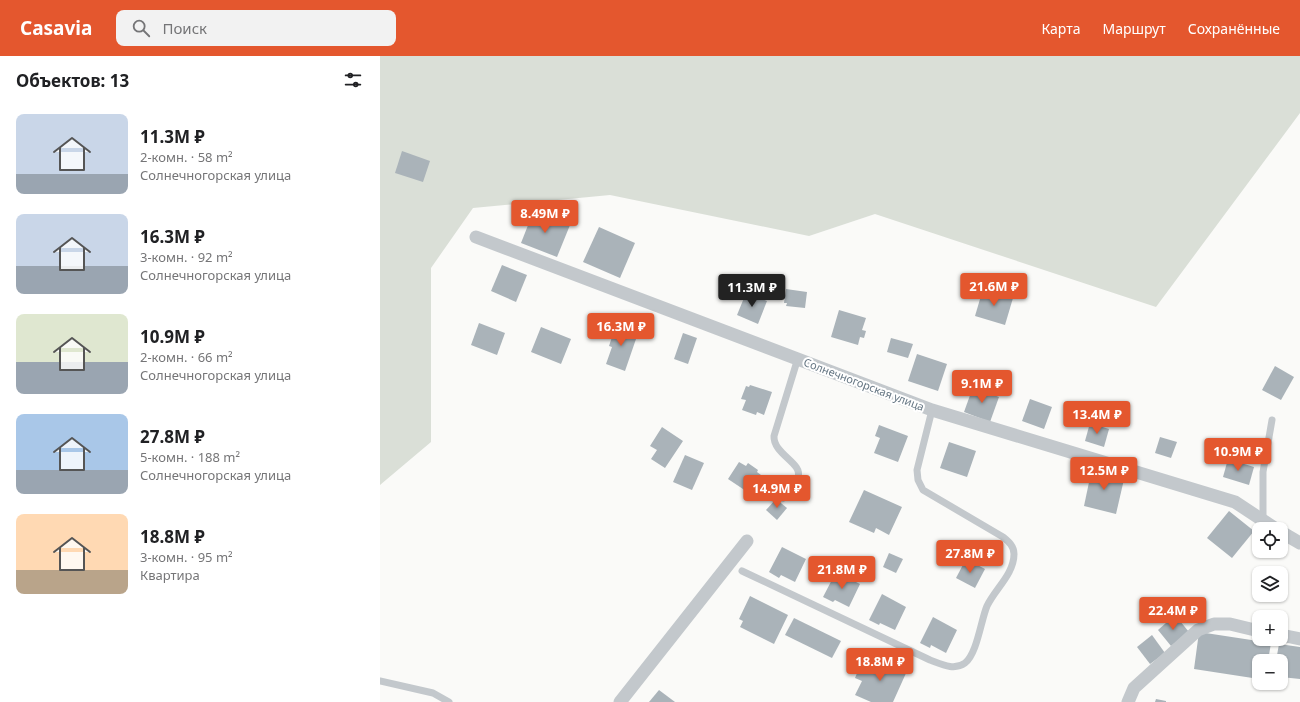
<!DOCTYPE html>
<html lang="ru">
<meta charset="utf-8">
<style>
body{margin:0;font-family:"Noto Sans",sans-serif;background:#f2f2f2;color:#202124;height:100vh;display:flex;flex-direction:column;font-size:15px;white-space:nowrap}
*{box-sizing:border-box;margin:0}
p{font-size:13px;color:#757577}
.icon{flex:none;width:22px;height:22px;fill:none;stroke:currentColor;stroke-width:2;stroke-linecap:round;stroke-linejoin:round}
.map{position:relative;flex:1;overflow:hidden}
.details{display:flex;flex-direction:column;background:#fff;width:380px}
.details>*{flex:none}
.controls{position:absolute;left:872px;top:466px;display:grid;gap:8px}
.controls a{display:grid;place-items:center;width:36px;height:36px;border-radius:8px;background:#fff;box-shadow:0 1px 3px #0004;font-size:20px}
.price{position:absolute;translate:-50% -34px;padding:0 9px;border-radius:4px;background:#e4572e;color:#fff;font-size:13px;line-height:26px;filter:drop-shadow(0 1px 2px #0008)}
.price::after{content:'';position:absolute;left:50%;top:24px;width:12px;height:9px;margin-left:-6px;background:inherit;clip-path:polygon(0 0,100% 0,50% 100%)}
.price.current{background:#222;color:#fff}
ul{padding:0;list-style:none}
li{display:flex;align-items:center;gap:12px;height:100px;padding:0 16px}
li span{display:grid;place-items:center;flex:none;width:112px;height:80px;border-radius:8px;color:#555}
li>.icon{margin-inline-start:auto}
span .icon{width:48px;height:48px;fill:#fffc;stroke-width:1}
li b{font-size:17px}
h2{display:flex;justify-content:space-between;align-items:center;height:48px;padding:0 16px;font-size:17px}
header{display:flex;align-items:center;gap:24px;box-sizing:border-box;height:56px;padding:0 20px;background:#e4572e;color:#fff}
header strong{font-size:19px}
nav{display:flex;gap:22px;margin-inline-start:auto;font-size:14px}
.search{width:280px;height:36px;background:#f2f2f2;display:flex;align-items:center;gap:10px;box-sizing:border-box;padding:0 14px;border-radius:8px;color:#757577;font-size:15px}
main{display:flex;flex:1;min-height:0}
.map>svg:first-child{display:block}
.green{fill:#dadfd7}
.building{fill:#aab3b9}
.lines{fill:none;stroke-linecap:round;stroke-linejoin:round}
.service{stroke:#c3c8cc;stroke-width:7}
.minor{stroke:#c3c8cc;stroke-width:13}
.labels{text-anchor:middle;dominant-baseline:central;stroke-width:4;stroke-linejoin:round;paint-order:stroke}
.street-label{font-size:11px;fill:#657683;stroke:#fff}
</style>
<header>
<strong>Casavia</strong>
<div class="search"><svg class="icon" aria-label="search" viewBox="0 0 24 24"><circle cx="10" cy="10" r="6"/><path d="M15 15l6 6"/></svg>Поиск</div>
<nav><a>Карта</a><a>Маршрут</a><a>Сохранённые</a></nav>
</header>
<main>
<section class="details">
<h2>Объектов: 13<svg class="icon" aria-label="filters" viewBox="0 0 24 24"><path d="M4 7h16M4 17h16"/><circle cx="9" cy="7" r="2"/><circle cx="15" cy="17" r="2"/></svg></h2>
<ul>
<li><span style="background:linear-gradient(#c9d6e8 75%,#9aa5b1 0)"><svg class="icon" aria-label="home" viewBox="0 0 24 24"><path d="M3 11l9-7 9 7M6 9v11h12V9"/></svg></span><div><b>11.3M ₽</b><p>2-комн. · 58 m²</p><p>Солнечногорская улица</p></div></li>
<li><span style="background:linear-gradient(#c9d6e8 65%,#9aa5b1 0)"><svg class="icon" aria-label="home" viewBox="0 0 24 24"><path d="M3 11l9-7 9 7M6 9v11h12V9"/></svg></span><div><b>16.3M ₽</b><p>3-комн. · 92 m²</p><p>Солнечногорская улица</p></div></li>
<li><span style="background:linear-gradient(#dfe7d0 60%,#9aa5b1 0)"><svg class="icon" aria-label="home" viewBox="0 0 24 24"><path d="M3 11l9-7 9 7M6 9v11h12V9"/></svg></span><div><b>10.9M ₽</b><p>2-комн. · 66 m²</p><p>Солнечногорская улица</p></div></li>
<li><span style="background:linear-gradient(#a9c7e8 70%,#9aa5b1 0)"><svg class="icon" aria-label="home" viewBox="0 0 24 24"><path d="M3 11l9-7 9 7M6 9v11h12V9"/></svg></span><div><b>27.8M ₽</b><p>5-комн. · 188 m²</p><p>Солнечногорская улица</p></div></li>
<li><span style="background:linear-gradient(#ffd9b3 70%,#b9a48a 0)"><svg class="icon" aria-label="home" viewBox="0 0 24 24"><path d="M3 11l9-7 9 7M6 9v11h12V9"/></svg></span><div><b>18.8M ₽</b><p>3-комн. · 95 m²</p><p>Квартира</p></div></li>
</ul>
</section>
<div class="map">
<svg width="920" height="646" viewBox="0 0 920 646">
<rect width="100%" height="100%" fill="#fafaf8"/>
<!-- green -->
<polygon class="green" points="0,0 920,0 920,57 776,251 495,158 429,180 230,139 93,152 51,212 51,386 0,429"/>
<!-- building -->
<g class="building">
<polygon points="22,95 50,105 43,126 15,117"/>
<polygon points="154,154 190,169 177,201 141,187"/>
<polygon points="219,171 255,187 240,222 203,206"/>
<polygon points="122,209 147,219 136,246 111,235"/>
<polygon points="406,233 427,236 425,252 406,250 407,247 404,247"/>
<polygon points="603,233 633,242 625,269 595,260"/>
<polygon points="366,237 387,245 378,268 357,259"/>
<polygon points="459,254 486,262 482,274 486,275 484,282 480,281 478,289 451,281"/>
<polygon points="237,266 252,272 249,280 256,283 245,315 226,308 232,291 229,290"/>
<polygon points="99,267 125,277 117,299 91,289"/>
<polygon points="161,271 191,283 181,308 151,296"/>
<polygon points="303,277 317,282 308,308 294,303"/>
<polygon points="511,282 533,288 528,302 507,296"/>
<polygon points="537,298 567,308 558,335 528,325"/>
<polygon points="895,310 914,321 901,344 882,334"/>
<polygon points="370,329 392,336 384,359 377,356 376,359 362,354 366,344 361,343 366,330 369,331"/>
<polygon points="593,331 619,341 610,366 584,356"/>
<polygon points="650,343 672,351 664,373 642,365"/>
<polygon points="710,367 729,373 724,391 705,385"/>
<polygon points="499,369 528,380 518,406 494,397 500,382 495,380"/>
<polygon points="282,371 303,385 285,412 271,403 277,394 270,390"/>
<polygon points="780,381 797,386 791,402 775,397"/>
<polygon points="569,386 596,395 587,421 560,412"/>
<polygon points="305,399 324,407 312,434 293,426"/>
<polygon points="848,403 874,411 869,429 843,421"/>
<polygon points="359,406 366,410 368,407 378,414 377,416 381,419 369,437 348,423"/>
<polygon points="712,412 745,419 736,458 704,450"/>
<polygon points="484,434 522,451 509,479 496,472 494,477 469,466"/>
<polygon points="396,443 407,452 397,464 386,454"/>
<polygon points="849,455 874,475 852,502 827,482"/>
<polygon points="402,491 426,503 415,526 401,519 399,522 389,516"/>
<polygon points="509,497 523,503 516,517 503,511"/>
<polygon points="586,503 605,513 595,532 576,522"/>
<polygon points="456,516 480,528 469,551 455,544 453,546 443,541"/>
<polygon points="502,538 526,551 515,574 500,567 499,569 489,564"/>
<polygon points="370,540 408,559 394,588 360,571 363,565 359,563"/>
<polygon points="795,559 809,576 791,590 778,574"/>
<polygon points="553,561 577,574 566,597 551,589 550,592 540,587"/>
<polygon points="414,562 461,585 452,602 405,579"/>
<polygon points="819,576 891,587 888,605 879,605 879,623 814,613"/>
<polygon points="772,579 785,597 770,608 757,591"/>
<polygon points="899,588 920,591 920,623 901,621 901,605 896,605"/>
<polygon points="494,605 502,609 504,605 527,615 513,646 491,646 475,639 482,625 475,622 480,610 490,614"/>
<polygon points="279,634 295,646 269,646"/>
<polygon points="776,643 786,645 786,646 775,646"/>
</g>
<g class="lines">
<!-- service -->
<g class="service">
<path d="M403,442C407,435 415,428 418,421C423,407 393,398 394,380L418,302"/>
<polyline points="883,465 883,416 892,364"/>
<path d="M362,515L550,604C561,608 574,615 585,607C597,598 601,564 607,550C615,533 634,518 634,498C634,490 629,486 623,481L543,434L538,424L537,414L552,354"/>
<polyline points="0,625 53,637 69,646"/>
</g>
<!-- minor -->
<g class="minor">
<polyline points="96,181 552,354 855,446 896,473"/>
<polyline points="901,476 920,487"/>
<polyline points="901,579 920,583"/>
<polyline points="240,646 367,485"/>
<polyline points="748,646 754,632 818,574 834,568 850,568 879,575"/>
</g>
</g>
<g class="labels">
<!-- street labels -->
<g class="street-label">
<text transform="translate(484 328) rotate(21)">Солнечногорская улица</text>
</g>
</g>
</svg>
<div class="controls">
<a><svg class="icon" aria-label="locate" viewBox="0 0 24 24"><circle cx="12" cy="12" r="6"/><path d="M12 2v4M12 18v4M2 12h4M18 12h4"/></svg></a>
<a><svg class="icon" aria-label="layers" viewBox="0 0 24 24"><path d="M12 4l9 5-9 5-9-5zM3 14l9 5 9-5"/></svg></a>
<a>+</a>
<a>−</a>
</div>
<b class="price" style="left:165px;top:178px">8.49M ₽</b>
<b class="price" style="left:614px;top:251px">21.6M ₽</b>
<b class="price current" style="left:372px;top:252px">11.3M ₽</b>
<b class="price" style="left:241px;top:291px">16.3M ₽</b>
<b class="price" style="left:602px;top:348px">9.1M ₽</b>
<b class="price" style="left:717px;top:379px">13.4M ₽</b>
<b class="price" style="left:858px;top:416px">10.9M ₽</b>
<b class="price" style="left:724px;top:435px">12.5M ₽</b>
<b class="price" style="left:397px;top:453px">14.9M ₽</b>
<b class="price" style="left:590px;top:518px">27.8M ₽</b>
<b class="price" style="left:462px;top:534px">21.8M ₽</b>
<b class="price" style="left:793px;top:575px">22.4M ₽</b>
<b class="price" style="left:500px;top:626px">18.8M ₽</b>
</div>
</main>
